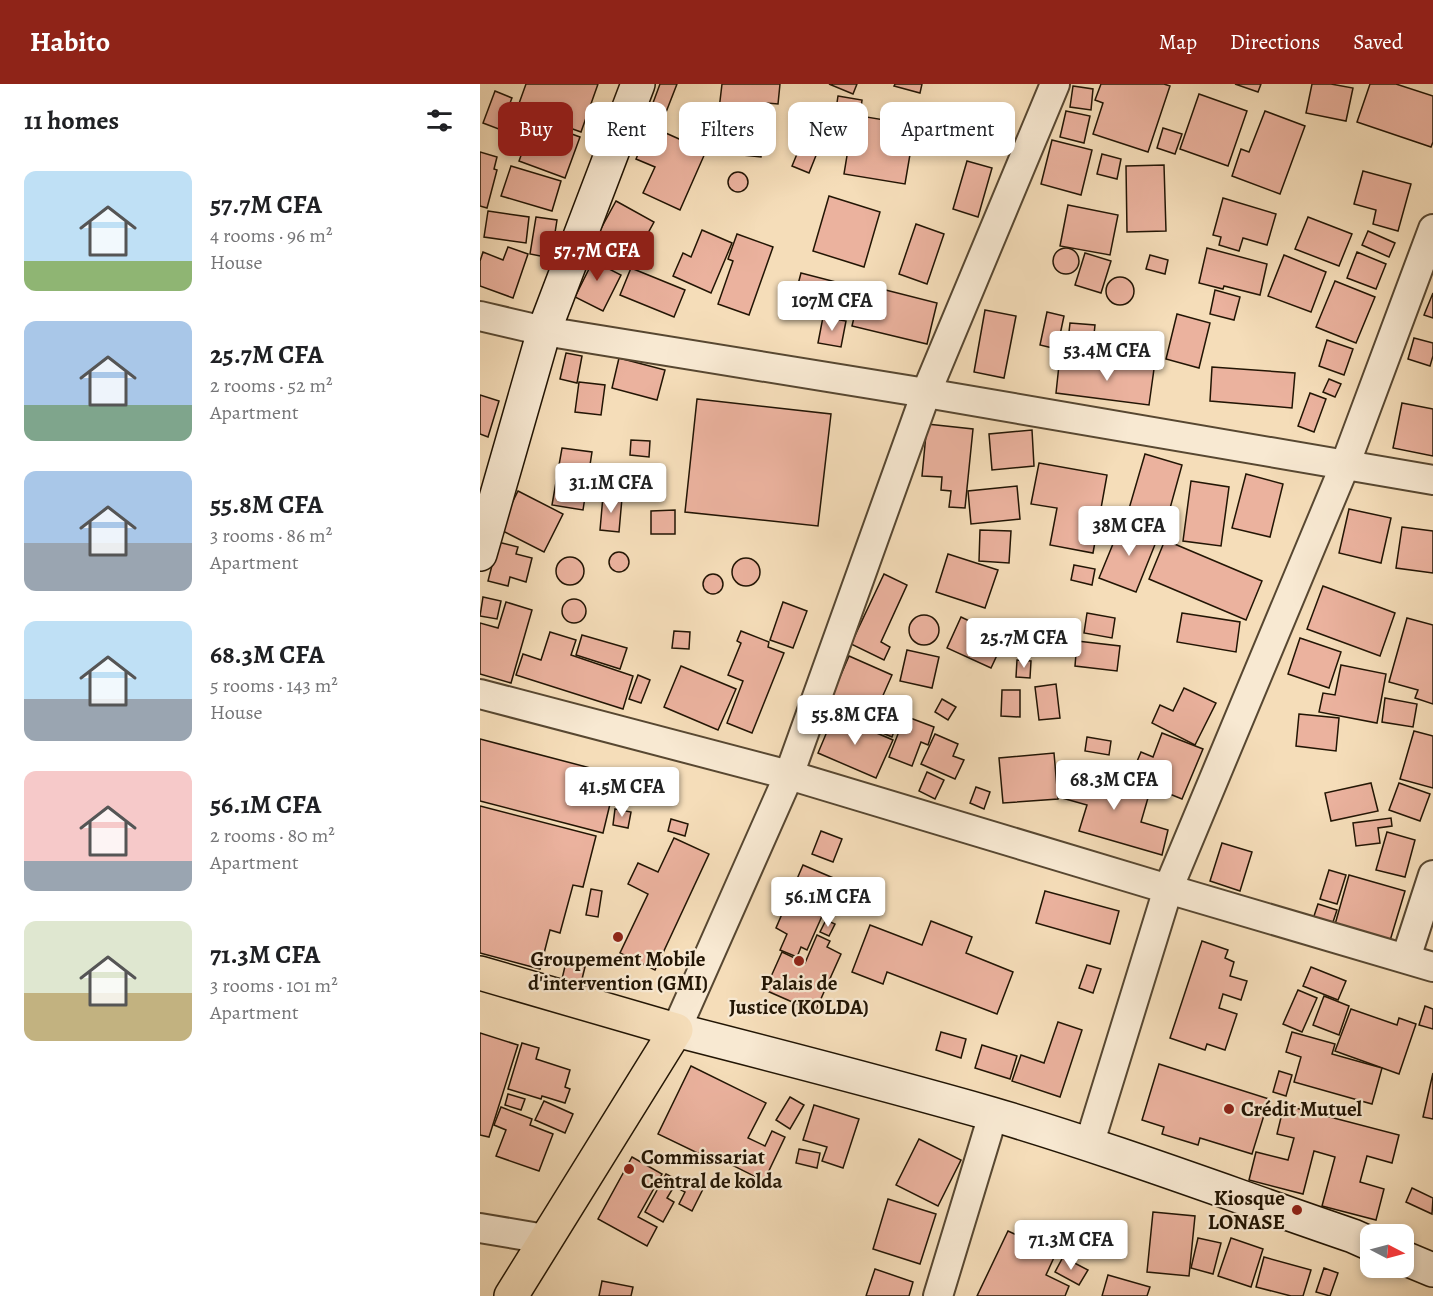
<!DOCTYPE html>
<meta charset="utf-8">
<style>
body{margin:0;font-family:Alegreya,serif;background:#f6f6f6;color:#202124;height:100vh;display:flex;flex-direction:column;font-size:22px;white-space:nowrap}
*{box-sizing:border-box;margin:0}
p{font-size:20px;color:#757577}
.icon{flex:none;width:33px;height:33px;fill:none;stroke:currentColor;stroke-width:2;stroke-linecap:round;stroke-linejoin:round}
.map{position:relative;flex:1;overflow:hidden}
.details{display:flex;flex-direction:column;background:#fff;width:480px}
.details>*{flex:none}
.banner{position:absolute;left:18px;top:18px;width:570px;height:54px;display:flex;gap:12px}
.needle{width:39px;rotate:96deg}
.fabs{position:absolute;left:880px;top:1140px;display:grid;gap:12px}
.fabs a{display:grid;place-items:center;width:54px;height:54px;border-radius:12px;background:#fff;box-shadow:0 3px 9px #0003;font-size:30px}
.price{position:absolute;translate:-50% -51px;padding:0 14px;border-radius:6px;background:#fff;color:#222;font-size:20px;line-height:39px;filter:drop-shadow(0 2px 3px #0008)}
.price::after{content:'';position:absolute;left:50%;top:36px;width:18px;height:14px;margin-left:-9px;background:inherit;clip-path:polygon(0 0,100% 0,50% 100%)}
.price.current{background:#8f2418;color:#fff}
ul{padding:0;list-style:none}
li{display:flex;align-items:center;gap:18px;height:150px;padding:0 24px}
li span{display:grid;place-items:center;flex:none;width:168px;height:120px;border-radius:12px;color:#555}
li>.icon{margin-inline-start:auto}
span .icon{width:72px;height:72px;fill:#fffc;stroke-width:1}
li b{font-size:26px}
h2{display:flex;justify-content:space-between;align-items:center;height:72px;padding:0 24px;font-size:26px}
.chip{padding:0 21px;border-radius:12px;background:#fff;box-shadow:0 3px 9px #0003;font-size:21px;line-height:54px}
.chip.current{background:#8f2418;color:#fff}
header{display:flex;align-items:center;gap:36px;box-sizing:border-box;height:84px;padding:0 30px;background:#8f2418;color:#fff}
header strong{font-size:28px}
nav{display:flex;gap:33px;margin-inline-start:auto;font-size:21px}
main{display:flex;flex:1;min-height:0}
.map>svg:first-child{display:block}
.building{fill:#ebb29e;stroke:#221504;stroke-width:1.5}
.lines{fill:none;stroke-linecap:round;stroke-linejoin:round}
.minor-casing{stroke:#574731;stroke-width:32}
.secondary-casing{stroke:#221504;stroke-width:36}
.primary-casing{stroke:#221504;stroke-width:36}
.minor{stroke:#f8e9d2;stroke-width:28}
.secondary{stroke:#f8e9d2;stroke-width:33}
.primary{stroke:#f5ddb9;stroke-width:33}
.poi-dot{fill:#8f2418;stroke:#f8e9d2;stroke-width:2}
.labels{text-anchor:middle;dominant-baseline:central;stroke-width:4.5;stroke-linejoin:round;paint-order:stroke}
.poi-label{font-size:21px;font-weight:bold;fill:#221504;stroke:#f8e9d2}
</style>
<header>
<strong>Habito</strong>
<nav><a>Map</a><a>Directions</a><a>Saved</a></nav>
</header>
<main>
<section class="details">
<h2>11 homes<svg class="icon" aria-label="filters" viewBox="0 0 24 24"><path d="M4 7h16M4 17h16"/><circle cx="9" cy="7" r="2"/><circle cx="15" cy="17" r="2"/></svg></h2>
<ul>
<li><span style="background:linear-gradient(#bfe0f5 75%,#8fb573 0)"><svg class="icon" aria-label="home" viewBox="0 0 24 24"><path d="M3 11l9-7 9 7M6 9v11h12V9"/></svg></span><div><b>57.7M CFA</b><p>4 rooms · 96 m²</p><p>House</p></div></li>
<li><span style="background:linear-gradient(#a9c7e8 70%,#7fa58c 0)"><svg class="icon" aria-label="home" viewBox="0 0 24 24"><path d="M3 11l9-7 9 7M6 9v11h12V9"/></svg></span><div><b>25.7M CFA</b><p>2 rooms · 52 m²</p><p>Apartment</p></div></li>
<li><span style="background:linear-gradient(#a9c7e8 60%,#9aa5b1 0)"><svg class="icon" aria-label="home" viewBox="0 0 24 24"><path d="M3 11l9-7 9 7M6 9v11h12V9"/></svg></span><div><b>55.8M CFA</b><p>3 rooms · 86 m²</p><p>Apartment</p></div></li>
<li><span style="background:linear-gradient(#bfe0f5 65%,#9aa5b1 0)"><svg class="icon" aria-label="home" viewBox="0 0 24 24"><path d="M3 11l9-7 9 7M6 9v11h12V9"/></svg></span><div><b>68.3M CFA</b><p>5 rooms · 143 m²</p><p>House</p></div></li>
<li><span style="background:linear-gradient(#f6c9c9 75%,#9aa5b1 0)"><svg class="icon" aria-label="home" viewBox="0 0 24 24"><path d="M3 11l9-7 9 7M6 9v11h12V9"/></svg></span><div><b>56.1M CFA</b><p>2 rooms · 80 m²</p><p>Apartment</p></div></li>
<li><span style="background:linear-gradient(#dfe7d0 60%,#c2b280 0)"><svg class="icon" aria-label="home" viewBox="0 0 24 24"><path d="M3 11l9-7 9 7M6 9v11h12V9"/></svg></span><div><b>71.3M CFA</b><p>3 rooms · 101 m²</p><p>Apartment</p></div></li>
</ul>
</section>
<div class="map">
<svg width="953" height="1212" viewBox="0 0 953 1212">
<rect width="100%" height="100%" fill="#f5ddb9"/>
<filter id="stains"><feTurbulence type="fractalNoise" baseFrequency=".00333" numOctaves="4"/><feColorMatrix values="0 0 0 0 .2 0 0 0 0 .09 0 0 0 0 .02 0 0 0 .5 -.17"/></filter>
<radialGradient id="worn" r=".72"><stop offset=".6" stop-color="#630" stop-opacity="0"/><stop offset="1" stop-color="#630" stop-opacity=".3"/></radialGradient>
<!-- building -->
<g class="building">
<polygon points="46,0 118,0 101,48 37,25"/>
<polygon points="180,0 197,0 181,41 167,35"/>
<polygon points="242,0 300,0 298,20 287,19 281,73 234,68"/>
<polygon points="349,0 377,0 373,10"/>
<polygon points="415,0 442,0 440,9 414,2"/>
<polygon points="621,0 684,0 690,2 668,68 613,50 623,19 615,16"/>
<polygon points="755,0 781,0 778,8"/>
<polygon points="832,0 851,0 873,4 866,37 826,29"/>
<polygon points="890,0 916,0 953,12 953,58 951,63 877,38"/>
<polygon points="593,2 613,5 611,26 590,23"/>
<polygon points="15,7 32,14 26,29 38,33 32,50 3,39"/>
<polygon points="719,10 767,27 748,82 700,65"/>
<polygon points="358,12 382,16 380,32 435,41 425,100 364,90 373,35 355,32"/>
<polygon points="337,19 354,26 347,43 329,35"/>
<polygon points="586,27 610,32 604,59 580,53"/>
<polygon points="785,27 825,42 800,110 752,92 761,65 769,68"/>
<polygon points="504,31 530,38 521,70 495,62"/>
<polygon points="67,41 100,53 85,94 39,77 46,58 59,63"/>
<polygon points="170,42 226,67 200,126 163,109 175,83 156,75"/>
<polygon points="683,44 702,50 695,70 677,64"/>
<polygon points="572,56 612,66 601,111 561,100"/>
<polygon points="322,58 339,64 329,89 312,82"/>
<polygon points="0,68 17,73 14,85 17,86 7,124 0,122"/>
<polygon points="622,70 641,75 637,95 617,90"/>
<polygon points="487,77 512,84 498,133 473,125"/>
<polygon points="684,81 686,147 647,148 646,82"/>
<polygon points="31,82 81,97 72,127 21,112"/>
<polygon points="883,87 931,100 918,147 893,140 896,126 874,120"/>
<circle cx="258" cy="98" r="10"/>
<polygon points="349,112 400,128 384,183 333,167"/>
<polygon points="743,114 796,130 787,161 763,154 759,167 739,161 741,153 733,151"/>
<polygon points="136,117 174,138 150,182 112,161"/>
<polygon points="588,121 638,131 630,171 580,162"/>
<polygon points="8,127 49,133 46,159 4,153"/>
<polygon points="56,133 77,136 71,174 50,170"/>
<polygon points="828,133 872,150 859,182 815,165"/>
<polygon points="436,140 464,150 447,200 419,190"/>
<polygon points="222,146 252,159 231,209 193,192 203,169 211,173"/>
<polygon points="888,147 915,159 909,173 882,161"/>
<polygon points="257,150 293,163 269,231 238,220 253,177 248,175"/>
<polygon points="28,163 48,170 33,214 0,202 0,177 3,168 23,176"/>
<circle cx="586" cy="177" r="13"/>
<polygon points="727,164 787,180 780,211 744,202 743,205 719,199"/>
<polygon points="109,167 128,177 125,183 141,191 123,227 95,213 109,185 102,182"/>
<polygon points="877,168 906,180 896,205 867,194"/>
<polygon points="605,169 631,177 621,209 595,201"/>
<polygon points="670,171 688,176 685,190 666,185"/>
<polygon points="804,171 846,188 831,228 788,212"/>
<polygon points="151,184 205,206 194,233 140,211"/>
<polygon points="321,189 356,198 351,217 316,208"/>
<circle cx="640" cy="207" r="14"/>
<polygon points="855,197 895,213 876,259 836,243"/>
<polygon points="382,200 457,219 447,260 372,242"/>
<polygon points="735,206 760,213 754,236 730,230"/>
<polygon points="953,209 953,234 944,231"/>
<polygon points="505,226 536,232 524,294 494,288"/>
<polygon points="567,228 584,232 577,265 560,261"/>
<polygon points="697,230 730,239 719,284 686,275"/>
<polygon points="343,233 366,237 361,263 338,259"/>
<polygon points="590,239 615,241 613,260 588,257"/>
<polygon points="934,254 953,259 953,272 950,282 928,275"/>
<polygon points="847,256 873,265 864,291 839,282"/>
<polygon points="86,269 102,272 97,299 80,295"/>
<polygon points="139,274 185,286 177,316 132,304"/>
<polygon points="609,277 674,285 669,321 576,309 579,281 608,284"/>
<polygon points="732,283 815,289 812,324 730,317"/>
<polygon points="849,295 861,300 855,313 843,308"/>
<polygon points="99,298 125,301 121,331 95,328"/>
<polygon points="830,309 846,315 834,348 818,342"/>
<polygon points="0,311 19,317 8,353 0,350"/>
<polygon points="217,315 351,330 338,442 205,428"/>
<polygon points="922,319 953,325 953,372 913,364"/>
<polygon points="447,340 493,345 485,424 469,423 471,407 461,406 462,393 442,392"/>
<polygon points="552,346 554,382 512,386 509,350"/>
<polygon points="151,356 170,357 169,373 150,371"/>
<polygon points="82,364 112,368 103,426 72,421"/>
<polygon points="665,370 702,381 684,446 646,435"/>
<polygon points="559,379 627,391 613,469 570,461 577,424 551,420"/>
<polygon points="766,390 803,400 790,453 752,444"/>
<polygon points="711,397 749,403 741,462 703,457"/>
<polygon points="537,402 540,435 491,440 488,407"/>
<polygon points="38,407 83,430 64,468 19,445"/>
<polygon points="123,412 142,414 139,448 120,446"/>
<polygon points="869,425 911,434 901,479 859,469"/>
<polygon points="195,426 195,450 171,450 171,427"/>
<polygon points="642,438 678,453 656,508 619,494"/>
<polygon points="922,443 953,447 953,489 916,484"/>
<polygon points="500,446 531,447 529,479 499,477"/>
<polygon points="685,456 782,497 766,536 669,495"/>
<polygon points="18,458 38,463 36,470 52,474 46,498 30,493 28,502 8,497"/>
<circle cx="139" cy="478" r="10"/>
<polygon points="468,470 518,486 505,524 456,508"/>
<circle cx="90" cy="487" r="14"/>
<circle cx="266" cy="488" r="14"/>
<polygon points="594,481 615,485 612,501 591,496"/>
<circle cx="233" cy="500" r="10"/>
<polygon points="404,490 427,501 401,558 410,563 404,576 371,560"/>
<polygon points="843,502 915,529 900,572 827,545"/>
<polygon points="3,513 21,517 17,535 0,532"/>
<circle cx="94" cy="527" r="12"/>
<polygon points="26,518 52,526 31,599 0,590 0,539 18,544"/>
<polygon points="303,518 327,527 313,564 290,556"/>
<polygon points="607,529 635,534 632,554 604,549"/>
<polygon points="702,529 760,538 756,568 697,558"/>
<circle cx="444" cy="546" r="15"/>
<polygon points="481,533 525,554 511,584 467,564"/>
<polygon points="927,534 953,541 953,620 935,614 938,606 909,598"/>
<polygon points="194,547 210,548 209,565 192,564"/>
<polygon points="261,547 289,558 288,563 304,569 272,649 247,639 263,597 248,591 261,559 257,557"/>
<polygon points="70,548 96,556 91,571 153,592 143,625 36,591 43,570 61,576"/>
<polygon points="102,551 147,564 140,585 96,571"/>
<polygon points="820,554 861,568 849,604 808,590"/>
<polygon points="597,557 640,562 637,587 595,582"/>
<polygon points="427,566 459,573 452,604 420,597"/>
<polygon points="369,572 412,591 390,641 347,623"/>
<polygon points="537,576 551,577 550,594 536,593"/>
<polygon points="861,581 906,590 897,639 839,628 843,609 855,611"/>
<polygon points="201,582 256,605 238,646 184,623"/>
<polygon points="158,591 170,596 161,619 149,615"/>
<polygon points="576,600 580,634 559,636 555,603"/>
<polygon points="704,604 736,619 715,661 672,639 680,621 693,627"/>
<polygon points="522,606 540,606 540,633 521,632"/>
<polygon points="905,614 937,620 933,643 902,638"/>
<polygon points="462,615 476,623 468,636 455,628"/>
<polygon points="401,628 418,636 412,653 393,645"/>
<polygon points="819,630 859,634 856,667 816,662"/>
<polygon points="354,631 413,656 396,694 338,669"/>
<polygon points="425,632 454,643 448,661 441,658 432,682 409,673"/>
<polygon points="934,647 953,652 953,704 920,695"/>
<polygon points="682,649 723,665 702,715 650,694 661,668 673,673"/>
<polygon points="455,650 478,660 473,672 484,676 475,695 441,680"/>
<polygon points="607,653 631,657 629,671 605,667"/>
<polygon points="0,655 137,691 123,749 0,717"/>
<polygon points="574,669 578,715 523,719 519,674"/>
<polygon points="591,684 670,707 661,738 688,746 682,771 599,747 607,721 582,714"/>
<polygon points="447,688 464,696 455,715 439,707"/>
<polygon points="891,699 898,727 851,737 845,709"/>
<polygon points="919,699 950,710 940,737 909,726"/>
<polygon points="496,703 510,708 504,725 490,719"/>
<polygon points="0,722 116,752 103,803 93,801 80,849 70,846 60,885 0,869"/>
<polygon points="135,725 151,728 148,744 133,741"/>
<polygon points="911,734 912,742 898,744 900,759 876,762 873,739"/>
<polygon points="191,735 208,740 205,752 188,747"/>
<polygon points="341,747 362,755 353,778 332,770"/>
<polygon points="907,748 935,756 925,793 896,786"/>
<polygon points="194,754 229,770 175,886 140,869 168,810 148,800 158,779 178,788"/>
<polygon points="742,759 772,768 760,807 730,797"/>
<polygon points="323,781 358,796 327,866 321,863 317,873 300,866 307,850 296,844"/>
<polygon points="849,786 866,791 857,820 840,815"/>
<polygon points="869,791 925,807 909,860 854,844"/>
<polygon points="111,805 122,807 118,833 106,831"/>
<polygon points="565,807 639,827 630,860 556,839"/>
<polygon points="838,820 857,826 851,844 832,838"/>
<polygon points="346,836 355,840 349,852 340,848"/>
<polygon points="451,837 492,853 486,869 533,888 517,930 407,888 403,900 372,888 390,841 442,861"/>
<polygon points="337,851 350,857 347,863 361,870 335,928 285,906 302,868 325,879"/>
<polygon points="722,857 748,866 745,874 754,878 750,892 767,897 761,916 743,910 739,924 757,930 745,966 727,960 725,966 690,954"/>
<polygon points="86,878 105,883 101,899 82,895"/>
<polygon points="607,881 621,885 613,909 599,904"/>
<polygon points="831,883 866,897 858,916 823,902"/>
<polygon points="818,906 837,914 822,948 803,940"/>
<polygon points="844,912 869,922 859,951 833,941"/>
<polygon points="945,922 953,925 953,945 939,941"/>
<polygon points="871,925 917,941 919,934 936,940 919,990 855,967"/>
<polygon points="578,938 602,946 580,1013 532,997 541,971 564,979"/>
<polygon points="461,948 486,955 481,974 456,966"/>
<polygon points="812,948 855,960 852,970 902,984 892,1020 814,998 821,973 806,968"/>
<polygon points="0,949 38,961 9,1053 0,1051"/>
<polygon points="42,959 59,964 56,975 90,986 85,1003 90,1005 85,1019 62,1012 61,1015 28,1005"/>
<polygon points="502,961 537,972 530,995 495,984"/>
<polygon points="679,980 789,1015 772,1070 720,1054 718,1061 682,1050 684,1043 662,1036"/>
<polygon points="211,982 286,1019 268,1054 285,1062 292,1047 305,1053 284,1097 232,1071 230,1075 178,1050"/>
<polygon points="799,987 812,991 806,1012 793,1008"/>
<polygon points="953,989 953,1035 943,1033"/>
<polygon points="28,1010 45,1015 41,1026 25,1021"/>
<polygon points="310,1013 324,1021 310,1045 296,1036"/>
<polygon points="64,1017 93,1030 85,1049 55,1036"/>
<polygon points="334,1021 379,1035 363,1084 342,1077 347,1063 323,1056"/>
<polygon points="804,1021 919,1051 912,1079 887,1072 880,1098 904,1105 896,1136 842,1122 855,1073 834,1067 823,1110 769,1096 776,1068 808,1076 814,1054 797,1050"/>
<polygon points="21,1023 52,1035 50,1041 73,1050 59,1087 16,1072 26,1046 14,1041"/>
<polygon points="439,1055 481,1076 458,1122 416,1101"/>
<polygon points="319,1065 340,1069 337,1084 316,1079"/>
<polygon points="152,1073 182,1090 158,1133 177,1143 167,1162 118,1135"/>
<polygon points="186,1090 198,1096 187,1114 194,1118 183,1138 165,1128"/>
<polygon points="205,1093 224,1103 212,1127 199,1120 205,1108 199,1105"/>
<polygon points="932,1104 953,1114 952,1130 926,1118"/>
<polygon points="408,1115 456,1130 440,1180 393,1165"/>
<polygon points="673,1128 715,1132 709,1192 667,1188"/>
<polygon points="528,1147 576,1169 566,1191 589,1202 585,1212 497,1212"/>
<polygon points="718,1154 741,1159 733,1190 711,1184"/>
<polygon points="751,1154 783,1165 771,1203 738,1192"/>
<polygon points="583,1173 608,1186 599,1201 575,1188"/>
<polygon points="784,1173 831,1186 823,1212 811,1212 776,1203"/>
<polygon points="844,1184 858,1189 850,1212 836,1208"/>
<polygon points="395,1185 433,1198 429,1212 386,1212"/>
<polygon points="628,1191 670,1203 667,1212 622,1212"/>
<polygon points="122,1197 153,1203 151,1212 119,1212"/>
</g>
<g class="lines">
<defs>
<g id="minor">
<polyline points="0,232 64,247 446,309 953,396"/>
<polyline points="0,610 309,691 688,805 953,883"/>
<polyline points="926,874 953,791"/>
<polyline points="196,946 309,691 446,309 575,0"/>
<polyline points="609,1061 688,805 865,381 953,145"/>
<polyline points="0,1144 65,1155"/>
<polyline points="458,1212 513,1031"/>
</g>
<g id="secondary">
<polyline points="0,470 64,247 158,0"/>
<path d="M196,946C302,973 407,1000 512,1030C634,1066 753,1111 873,1152L891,1160"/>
<polyline points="924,1174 953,1186"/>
</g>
<polyline id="primary" points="0,889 196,946 31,1212"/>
</defs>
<!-- minor casing -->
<use href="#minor" class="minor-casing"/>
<!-- secondary casing -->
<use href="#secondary" class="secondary-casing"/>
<!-- primary casing -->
<use href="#primary" class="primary-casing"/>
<!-- minor -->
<use href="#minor" class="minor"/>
<!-- secondary -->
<use href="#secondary" class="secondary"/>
<!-- primary -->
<use href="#primary" class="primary"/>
</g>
<!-- markers -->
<g class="poi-dot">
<circle cx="138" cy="853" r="6"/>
<circle cx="319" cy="877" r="6"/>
<circle cx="749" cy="1025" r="6"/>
<circle cx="149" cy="1085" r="6"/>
<circle cx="817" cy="1126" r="6"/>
</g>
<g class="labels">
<!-- poi labels -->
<g class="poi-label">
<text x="138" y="875">Groupement Mobile<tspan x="138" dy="24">d'intervention (GMI)</tspan></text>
<text x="319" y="899">Palais de<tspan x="319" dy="24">Justice (KOLDA)</tspan></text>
<text x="761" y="1025" text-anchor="start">Crédit Mutuel</text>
<text x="161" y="1073" text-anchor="start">Commissariat<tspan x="161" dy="24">Central de kolda</tspan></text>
<text x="805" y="1114" text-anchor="end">Kiosque<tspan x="805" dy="24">LONASE</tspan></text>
</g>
</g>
<rect width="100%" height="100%" filter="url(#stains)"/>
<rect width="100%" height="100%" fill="url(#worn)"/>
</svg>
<div class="fabs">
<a><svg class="needle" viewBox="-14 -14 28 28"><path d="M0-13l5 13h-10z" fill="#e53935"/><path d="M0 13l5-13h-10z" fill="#757577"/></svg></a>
</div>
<b class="price current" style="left:117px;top:198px">57.7M CFA</b>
<b class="price" style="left:352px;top:248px">107M CFA</b>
<b class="price" style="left:627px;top:298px">53.4M CFA</b>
<b class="price" style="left:131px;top:430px">31.1M CFA</b>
<b class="price" style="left:649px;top:473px">38M CFA</b>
<b class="price" style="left:544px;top:585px">25.7M CFA</b>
<b class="price" style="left:375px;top:662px">55.8M CFA</b>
<b class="price" style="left:634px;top:727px">68.3M CFA</b>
<b class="price" style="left:142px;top:734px">41.5M CFA</b>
<b class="price" style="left:348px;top:844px">56.1M CFA</b>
<b class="price" style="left:591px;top:1187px">71.3M CFA</b>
<div class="banner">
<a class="chip current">Buy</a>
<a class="chip">Rent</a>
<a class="chip">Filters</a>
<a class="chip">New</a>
<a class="chip">Apartment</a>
</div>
</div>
</main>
